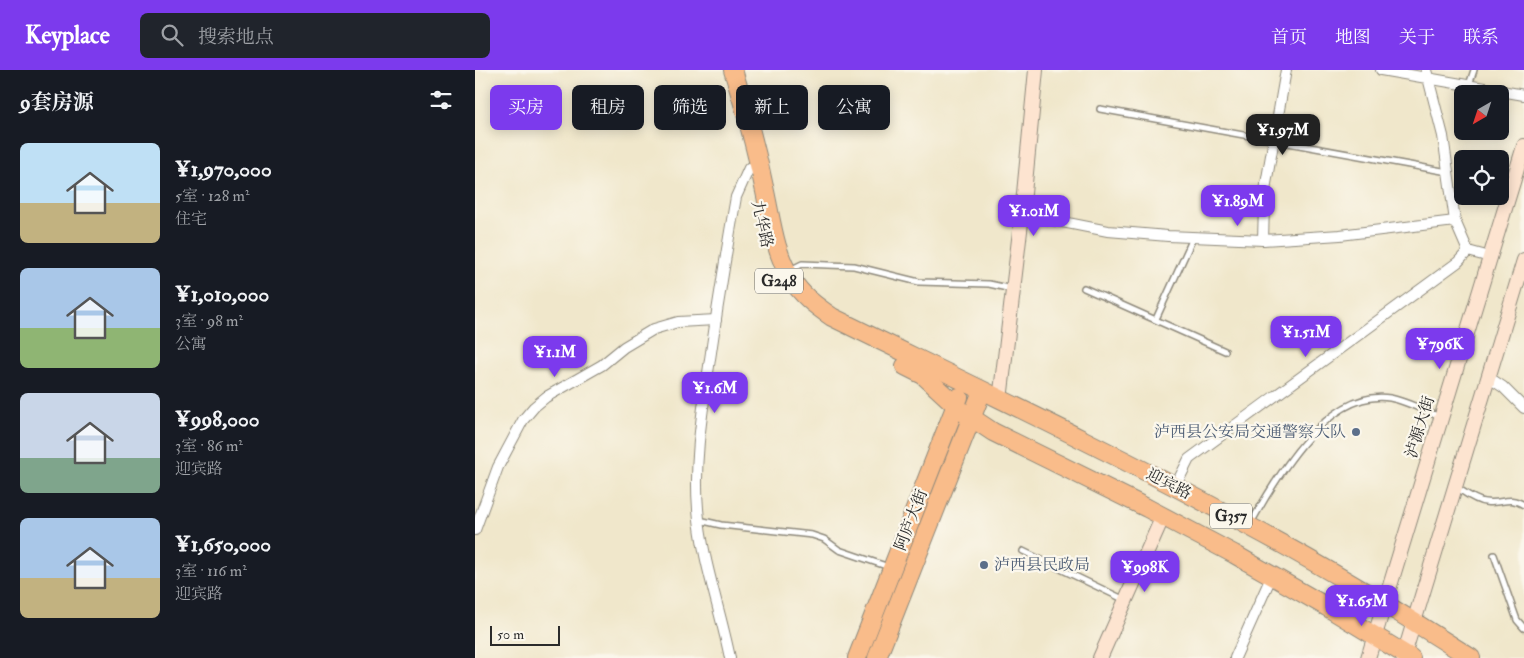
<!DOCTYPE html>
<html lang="zh">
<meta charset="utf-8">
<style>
body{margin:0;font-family:"IM FELL Double Pica","Noto Serif SC",serif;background:#20242c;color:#f1f3f6;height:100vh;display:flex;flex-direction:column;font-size:19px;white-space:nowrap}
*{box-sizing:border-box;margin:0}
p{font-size:16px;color:#9ea1a6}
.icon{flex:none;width:28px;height:28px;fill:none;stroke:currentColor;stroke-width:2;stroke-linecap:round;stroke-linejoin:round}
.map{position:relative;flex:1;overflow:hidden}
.panel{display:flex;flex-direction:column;background:#171b24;width:475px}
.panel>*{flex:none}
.banner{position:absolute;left:15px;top:15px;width:475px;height:45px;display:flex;gap:10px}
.needle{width:32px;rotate:219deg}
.fabs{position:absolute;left:979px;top:15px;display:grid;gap:10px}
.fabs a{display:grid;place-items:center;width:55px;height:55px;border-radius:8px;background:#171b24;box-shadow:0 2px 12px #0003;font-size:25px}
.scale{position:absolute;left:15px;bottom:12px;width:70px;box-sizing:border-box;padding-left:5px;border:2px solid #2b2b2b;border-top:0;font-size:14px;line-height:18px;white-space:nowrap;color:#2b2b2b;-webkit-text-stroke:4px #fbf7ec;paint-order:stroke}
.price{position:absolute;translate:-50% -42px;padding:0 11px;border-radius:10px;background:#7c3aed;color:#fff;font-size:16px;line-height:32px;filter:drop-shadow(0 1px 2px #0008)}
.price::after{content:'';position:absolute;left:50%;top:30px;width:15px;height:11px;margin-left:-8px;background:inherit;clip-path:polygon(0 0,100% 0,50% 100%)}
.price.on{background:#222;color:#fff}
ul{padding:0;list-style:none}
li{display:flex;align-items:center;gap:15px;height:125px;padding:0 20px}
li span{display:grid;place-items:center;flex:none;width:140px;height:100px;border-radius:8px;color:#555}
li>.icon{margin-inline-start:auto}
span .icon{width:60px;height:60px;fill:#fffc;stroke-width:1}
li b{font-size:21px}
h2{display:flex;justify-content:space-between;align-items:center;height:60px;padding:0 20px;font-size:21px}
.pill{padding:0 18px;border-radius:8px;background:#171b24;box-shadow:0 2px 12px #0003;font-size:18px;line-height:45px}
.pill.on{background:#7c3aed;color:#fff}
header{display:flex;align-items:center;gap:30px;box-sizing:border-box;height:70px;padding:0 25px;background:#7c3aed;color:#fff}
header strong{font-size:24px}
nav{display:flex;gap:28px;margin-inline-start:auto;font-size:18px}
.search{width:350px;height:45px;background:#20242c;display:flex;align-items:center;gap:12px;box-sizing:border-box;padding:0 18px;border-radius:8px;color:#9ea1a6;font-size:19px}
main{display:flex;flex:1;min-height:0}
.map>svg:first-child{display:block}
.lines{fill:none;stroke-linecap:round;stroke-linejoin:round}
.lane-casing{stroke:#8e897b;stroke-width:8}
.street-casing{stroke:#8e897b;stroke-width:12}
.secondary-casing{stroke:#8e897b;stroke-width:16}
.highway-casing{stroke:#8e897b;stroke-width:20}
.lane{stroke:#fff;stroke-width:5}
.street{stroke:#fff;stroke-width:10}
.secondary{stroke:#fde4d0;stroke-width:14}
.highway{stroke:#f9bc8a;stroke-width:18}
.service-dot{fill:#5c6f8a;stroke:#fbf7ec;stroke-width:2}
.labels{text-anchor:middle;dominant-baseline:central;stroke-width:4.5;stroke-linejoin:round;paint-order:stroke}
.shield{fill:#fbf7ec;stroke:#696865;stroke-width:1}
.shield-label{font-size:15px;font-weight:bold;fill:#2b2b2b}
.street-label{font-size:16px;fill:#2b2b2b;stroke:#fbf7ec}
.service-label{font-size:16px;fill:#4e5e75;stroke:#fbf7ec;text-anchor:end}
</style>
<header>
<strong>Keyplace</strong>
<div class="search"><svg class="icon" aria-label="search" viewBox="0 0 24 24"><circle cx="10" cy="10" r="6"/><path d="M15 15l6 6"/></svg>搜索地点</div>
<nav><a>首页</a><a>地图</a><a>关于</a><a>联系</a></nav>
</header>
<main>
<section class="panel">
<h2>9套房源<svg class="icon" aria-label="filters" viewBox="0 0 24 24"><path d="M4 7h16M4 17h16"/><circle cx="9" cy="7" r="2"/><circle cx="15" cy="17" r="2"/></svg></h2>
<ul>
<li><span style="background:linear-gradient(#bfe0f5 60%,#c2b280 0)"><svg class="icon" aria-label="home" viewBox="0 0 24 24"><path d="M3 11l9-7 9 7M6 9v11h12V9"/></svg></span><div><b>¥1,970,000</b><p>5室 · 128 m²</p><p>住宅</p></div></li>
<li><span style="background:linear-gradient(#a9c7e8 60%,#8fb573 0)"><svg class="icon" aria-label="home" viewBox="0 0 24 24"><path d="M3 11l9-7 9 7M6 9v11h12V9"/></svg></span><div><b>¥1,010,000</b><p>3室 · 98 m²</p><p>公寓</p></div></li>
<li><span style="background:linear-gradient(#c9d6e8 65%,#7fa58c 0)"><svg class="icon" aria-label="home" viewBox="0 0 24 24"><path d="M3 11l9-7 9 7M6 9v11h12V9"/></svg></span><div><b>¥998,000</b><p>3室 · 86 m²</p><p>迎宾路</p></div></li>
<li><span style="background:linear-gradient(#a9c7e8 60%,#c2b280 0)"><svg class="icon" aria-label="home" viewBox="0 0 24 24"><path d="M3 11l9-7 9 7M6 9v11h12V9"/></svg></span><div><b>¥1,650,000</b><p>3室 · 116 m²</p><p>迎宾路</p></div></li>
</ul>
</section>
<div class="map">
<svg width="1049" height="588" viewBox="0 0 1049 588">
<rect width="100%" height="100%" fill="#fbf7ec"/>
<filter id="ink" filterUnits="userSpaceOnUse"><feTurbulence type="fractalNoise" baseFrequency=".02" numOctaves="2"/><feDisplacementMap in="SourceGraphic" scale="10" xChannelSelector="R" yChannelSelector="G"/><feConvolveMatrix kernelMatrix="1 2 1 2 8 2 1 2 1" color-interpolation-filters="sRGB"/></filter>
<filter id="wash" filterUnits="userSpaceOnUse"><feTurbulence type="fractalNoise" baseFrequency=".0096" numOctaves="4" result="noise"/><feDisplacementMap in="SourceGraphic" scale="20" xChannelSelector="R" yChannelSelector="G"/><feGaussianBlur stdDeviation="1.12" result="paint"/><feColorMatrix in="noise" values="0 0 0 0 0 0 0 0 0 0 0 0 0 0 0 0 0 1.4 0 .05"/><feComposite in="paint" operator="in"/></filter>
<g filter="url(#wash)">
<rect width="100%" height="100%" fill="#f0e7cb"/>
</g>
<g filter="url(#ink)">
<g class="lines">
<defs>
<g id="lane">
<polyline points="994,15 999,0"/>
<polyline points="625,39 973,102"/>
<polyline points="315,200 327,194 379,196 444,212 514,214 537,219"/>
<polyline points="609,218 750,281"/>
<polyline points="681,249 718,168"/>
<path d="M981,417C989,422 1000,431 1010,432C1028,435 1032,425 1049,435"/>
<polyline points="224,450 246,455 337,465 349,469 364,480 414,497"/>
<path d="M776,453C801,408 853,318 915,328C931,331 950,341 965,347"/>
<polyline points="548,481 650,530"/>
<polyline points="1019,485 1042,550 1049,558"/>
</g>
<g id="street">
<polyline points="906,0 1049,25"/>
<polyline points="951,0 968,66 980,151 993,181"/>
<polyline points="547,144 633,161 693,166 788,170 865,165 980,151"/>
<polyline points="788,170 789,135 791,114 811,0"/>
<polyline points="993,181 1015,187"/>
<polyline points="1013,307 1028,317 1049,338"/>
<polyline points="700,417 714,389 983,192 993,181"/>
<polyline points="0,460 23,397 48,350 59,337 71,327 127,295 149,277 179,259 203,252 241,250"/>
<path d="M255,588C245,538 227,490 223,439C219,391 227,344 234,296C242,239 251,183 261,127L274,98"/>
<polyline points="760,588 797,505"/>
</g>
<g id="secondary">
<polyline points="525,330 547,144 561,0"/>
<polyline points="625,588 688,446"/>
<polyline points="893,588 1049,76"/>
<polyline points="928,588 1049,190"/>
</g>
<g id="highway">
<path d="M258,0C270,39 281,78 289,117C296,147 299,182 316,208C326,225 341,236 357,247C496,315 636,381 772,455C849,496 923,541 996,588"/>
<polyline points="430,296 448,305 488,342 518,362 672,438 759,484 852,537 936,588"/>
<polyline points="382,588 484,327"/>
<polyline points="402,588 507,321"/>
</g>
</defs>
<!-- lane casing -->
<use href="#lane" class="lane-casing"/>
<!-- street casing -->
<use href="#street" class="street-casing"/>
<!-- secondary casing -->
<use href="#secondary" class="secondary-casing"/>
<!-- highway casing -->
<use href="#highway" class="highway-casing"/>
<!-- lane -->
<use href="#lane" class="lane"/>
<!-- street -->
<use href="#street" class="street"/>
<!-- secondary -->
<use href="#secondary" class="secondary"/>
<!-- highway -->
<use href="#highway" class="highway"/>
</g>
</g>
<!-- markers -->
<g class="service-dot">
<circle cx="881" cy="362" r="5"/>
<circle cx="509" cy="495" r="5"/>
</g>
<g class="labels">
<!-- shield labels -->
<g class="shield">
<rect x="280" y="198.5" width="48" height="25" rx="4"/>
<rect x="735" y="433.5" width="42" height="25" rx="4"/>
</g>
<g class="shield-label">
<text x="304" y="211">G248</text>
<text x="756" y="446">G357</text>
</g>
<!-- street labels -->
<g class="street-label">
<text transform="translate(287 154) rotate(77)">九华路</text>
<text transform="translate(945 357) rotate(-73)">泸源大街</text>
<text transform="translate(694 414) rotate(27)">迎宾路</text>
<text transform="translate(436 450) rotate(-69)">阿庐大街</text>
</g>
<!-- service labels -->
<g class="service-label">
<text x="871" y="362">泸西县公安局交通警察大队</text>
<text x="519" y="495" text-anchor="start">泸西县民政局</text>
</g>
</g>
</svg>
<div class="fabs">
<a><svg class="needle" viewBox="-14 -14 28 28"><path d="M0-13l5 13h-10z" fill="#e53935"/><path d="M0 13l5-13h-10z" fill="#9ea1a6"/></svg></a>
<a><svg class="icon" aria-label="locate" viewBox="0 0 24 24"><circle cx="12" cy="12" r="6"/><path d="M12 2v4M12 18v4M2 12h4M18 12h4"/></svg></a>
</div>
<div class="scale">50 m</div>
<b class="price on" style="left:808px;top:86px">¥1.97M</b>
<b class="price" style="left:763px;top:157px">¥1.89M</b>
<b class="price" style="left:559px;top:167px">¥1.01M</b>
<b class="price" style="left:831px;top:288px">¥1.51M</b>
<b class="price" style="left:965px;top:300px">¥796K</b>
<b class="price" style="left:80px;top:308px">¥1.1M</b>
<b class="price" style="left:240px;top:344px">¥1.6M</b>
<b class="price" style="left:670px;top:523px">¥998K</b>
<b class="price" style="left:887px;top:557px">¥1.65M</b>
<div class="banner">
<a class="pill on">买房</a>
<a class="pill">租房</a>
<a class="pill">筛选</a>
<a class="pill">新上</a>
<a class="pill">公寓</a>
</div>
</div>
</main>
